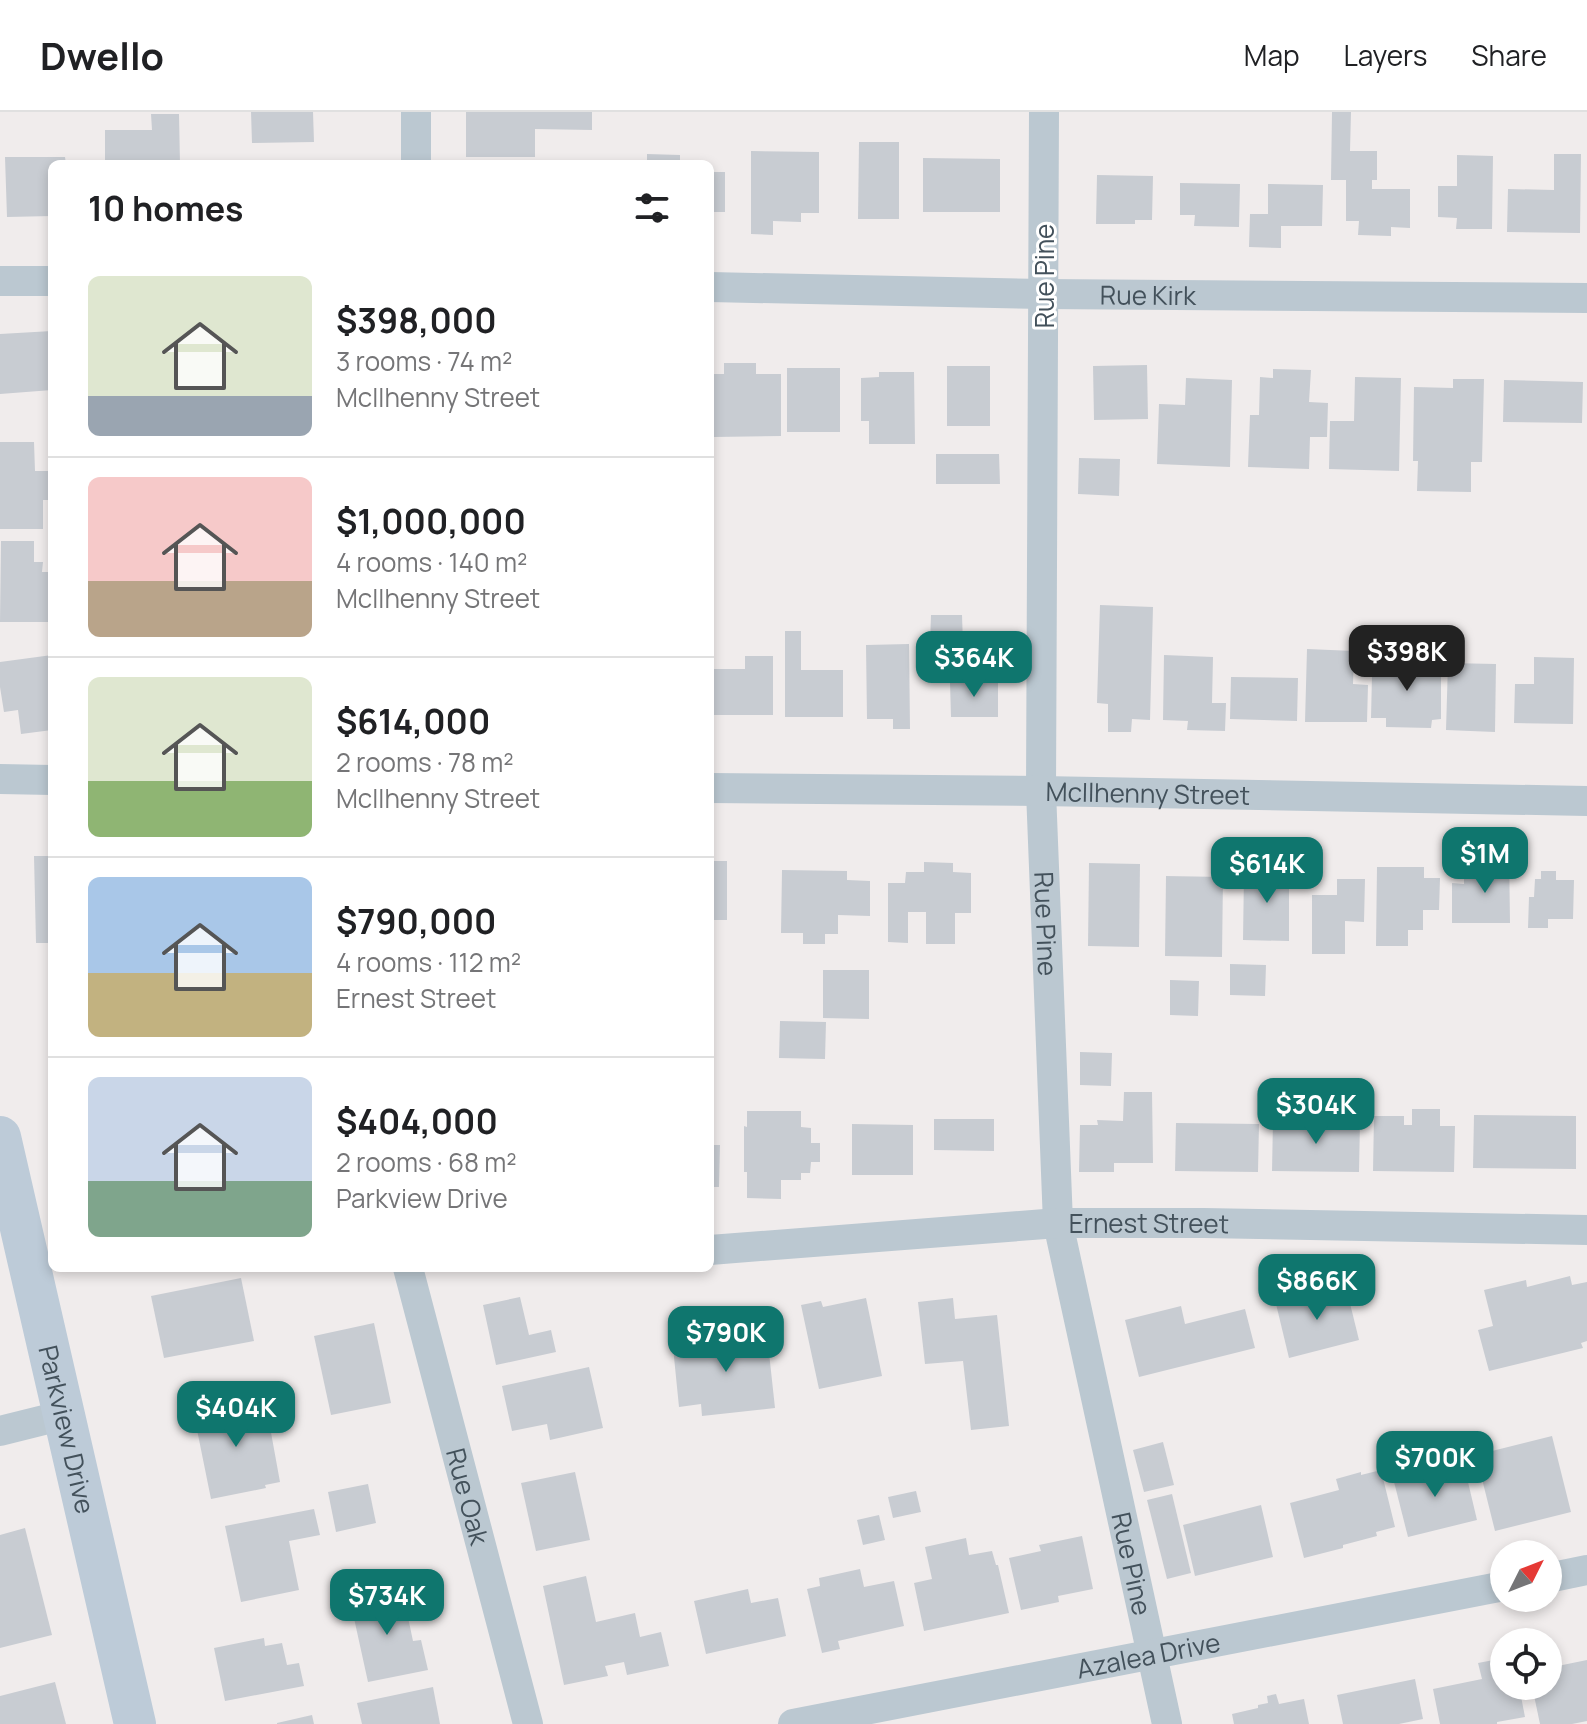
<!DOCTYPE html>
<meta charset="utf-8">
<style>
body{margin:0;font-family:Manrope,sans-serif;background:#f2f2f2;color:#202124;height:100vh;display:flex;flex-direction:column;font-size:30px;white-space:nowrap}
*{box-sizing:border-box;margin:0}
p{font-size:26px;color:#757577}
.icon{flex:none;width:44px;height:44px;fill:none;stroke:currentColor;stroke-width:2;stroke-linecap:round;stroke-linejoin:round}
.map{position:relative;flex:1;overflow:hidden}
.sheet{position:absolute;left:48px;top:48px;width:666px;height:1112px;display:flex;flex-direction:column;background:#fff;border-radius:12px;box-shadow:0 4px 12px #0003}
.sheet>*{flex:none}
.needle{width:52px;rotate:48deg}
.tools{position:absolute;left:1490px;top:1428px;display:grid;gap:16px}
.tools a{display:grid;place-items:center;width:72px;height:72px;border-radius:50%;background:#fff;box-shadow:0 4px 12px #0003;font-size:40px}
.price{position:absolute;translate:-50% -68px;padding:0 18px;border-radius:16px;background:#0f766e;color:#fff;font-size:26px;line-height:52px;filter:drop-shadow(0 2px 4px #0008)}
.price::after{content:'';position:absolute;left:50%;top:48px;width:24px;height:18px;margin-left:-12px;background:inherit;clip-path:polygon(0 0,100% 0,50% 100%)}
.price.active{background:#222;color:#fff}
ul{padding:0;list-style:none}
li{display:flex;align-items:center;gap:24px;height:200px;padding:0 40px}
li+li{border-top:2px solid #e0e0e0}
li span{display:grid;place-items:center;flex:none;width:224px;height:160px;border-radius:12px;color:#555}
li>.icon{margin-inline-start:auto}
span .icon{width:96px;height:96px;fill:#fffc;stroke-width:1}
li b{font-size:34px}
h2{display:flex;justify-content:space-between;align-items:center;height:96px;padding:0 40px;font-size:34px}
header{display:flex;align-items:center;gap:48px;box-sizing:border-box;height:112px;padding:0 40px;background:#fff;border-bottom:2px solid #e0e0e0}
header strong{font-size:38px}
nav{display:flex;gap:44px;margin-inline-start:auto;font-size:28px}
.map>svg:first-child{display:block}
.building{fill:#c8ccd2}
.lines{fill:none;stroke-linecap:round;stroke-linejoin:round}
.minor{stroke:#bbc8d1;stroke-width:30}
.secondary{stroke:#bdcbd8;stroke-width:42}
.labels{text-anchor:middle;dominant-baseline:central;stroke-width:6;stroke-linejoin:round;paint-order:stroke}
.street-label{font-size:26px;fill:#43515b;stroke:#fff}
</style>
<header>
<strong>Dwello</strong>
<nav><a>Map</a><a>Layers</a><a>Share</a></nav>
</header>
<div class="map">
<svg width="1587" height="1612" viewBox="0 0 1587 1612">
<rect width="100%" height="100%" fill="#f0ecec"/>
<!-- building -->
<g class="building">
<polygon points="251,0 313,0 314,30 252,31"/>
<polygon points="466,0 592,0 592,18 535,17 535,45 466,45"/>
<polygon points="1332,0 1351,0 1350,39 1377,39 1377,68 1372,68 1372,77 1410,77 1410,116 1391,115 1391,124 1358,123 1359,109 1346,109 1346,68 1331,68"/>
<polygon points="151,2 179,2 180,52 105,52 105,18 152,18"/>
<polygon points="859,30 899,30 899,107 858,107"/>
<polygon points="751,39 819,40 819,101 801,101 801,110 773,109 773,123 751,122"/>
<polygon points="647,42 680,43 680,52 647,52"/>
<polygon points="1554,42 1581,42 1580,121 1507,120 1508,77 1554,78"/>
<polygon points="1457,43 1493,44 1492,117 1456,117 1457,106 1438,105 1438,74 1457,74"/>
<polygon points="5,45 65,45 66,52 52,52 52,104 7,105"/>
<polygon points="923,46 1000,47 1000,100 923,100"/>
<rect x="710" y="60" width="15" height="40"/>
<polygon points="1097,63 1153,64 1152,108 1135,108 1135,112 1096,112"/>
<polygon points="1180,71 1240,72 1239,115 1194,114 1195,103 1180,103"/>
<polygon points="1268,72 1323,73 1322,114 1281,114 1281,136 1249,135 1250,102 1268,102"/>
<polygon points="52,219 52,278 0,282 0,222"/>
<polygon points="724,251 756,251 756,262 781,262 781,324 714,325 713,262 724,262"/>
<polygon points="1147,253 1148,307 1094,308 1093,254"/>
<rect x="947" y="254" width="43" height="60"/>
<rect x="787" y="256" width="53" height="64"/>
<polygon points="1273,257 1311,258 1309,290 1328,291 1327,325 1310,325 1309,357 1248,355 1250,303 1259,303 1260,265 1273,266"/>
<polygon points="879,260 914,260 915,332 869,332 869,309 861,309 861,266 879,265"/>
<polygon points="1355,265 1401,266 1399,359 1329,357 1330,309 1354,309"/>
<polygon points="1186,266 1232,268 1230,355 1157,352 1159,292 1185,293"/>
<polygon points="1453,267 1484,267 1482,350 1471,350 1471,380 1417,379 1418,349 1413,349 1414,275 1453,276"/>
<polygon points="1504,268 1583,270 1582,311 1503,310"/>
<polygon points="0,330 34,330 35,359 52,359 52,388 43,388 43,417 0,417"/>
<polygon points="936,342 999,342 1000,372 936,372"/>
<polygon points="1079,346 1120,347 1119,384 1078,382"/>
<polygon points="1,429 34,429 34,450 43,450 42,460 52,460 52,510 0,510"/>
<polygon points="1100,493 1153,495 1150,608 1132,607 1131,620 1108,620 1108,592 1097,591"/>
<polygon points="931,503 962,503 963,532 930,532"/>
<polygon points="785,519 801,519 801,558 843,558 843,605 785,605"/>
<polygon points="909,532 910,617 893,617 893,607 867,607 866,533"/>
<polygon points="1307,537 1354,539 1353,572 1368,573 1367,610 1305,610"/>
<polygon points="52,543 52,618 21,622 18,598 4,600 0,575 0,550"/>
<polygon points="1164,543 1213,545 1212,591 1226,591 1225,619 1187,618 1188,609 1163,608"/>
<polygon points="745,544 773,544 773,603 710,603 710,557 745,557"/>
<polygon points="1388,544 1433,545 1432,565 1441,565 1441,607 1432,608 1431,616 1386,615 1386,606 1371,606 1372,563 1387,564"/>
<polygon points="1534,545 1574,546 1573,612 1514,611 1515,572 1534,572"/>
<polygon points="1448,551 1496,552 1495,620 1446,618"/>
<polygon points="1231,565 1298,566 1297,609 1230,607"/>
<polygon points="950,570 998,570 998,605 951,605"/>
<polygon points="1491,738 1509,738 1510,811 1452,811 1452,771 1464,772 1464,766 1491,766"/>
<polygon points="34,744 52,744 52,831 36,831"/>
<rect x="710" y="749" width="17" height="59"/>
<polygon points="924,750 953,751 953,760 971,761 971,801 955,801 955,832 926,832 926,800 908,800 908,831 888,830 888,771 905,771 906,760 924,760"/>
<polygon points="1089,751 1140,752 1139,835 1088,834"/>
<polygon points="1263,755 1289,756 1289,829 1243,828 1244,761 1263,761"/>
<polygon points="1377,755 1424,755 1424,766 1440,766 1439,798 1423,798 1423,818 1408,818 1408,834 1376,834"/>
<polygon points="782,758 847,759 847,768 870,769 870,804 838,803 838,822 825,822 825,832 803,832 803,821 781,821"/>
<polygon points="1541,759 1556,759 1556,768 1574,768 1573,807 1548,807 1548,816 1528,816 1529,785 1534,785 1535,767 1541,767"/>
<polygon points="1166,764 1223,765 1222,845 1165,844"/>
<polygon points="1337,767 1365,767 1364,810 1345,809 1345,842 1312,842 1312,783 1337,783"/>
<polygon points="1230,852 1266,853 1265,884 1230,883"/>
<polygon points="823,858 869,858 869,907 823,906"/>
<polygon points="1170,868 1199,869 1198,904 1170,903"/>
<polygon points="780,909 826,910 825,947 779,946"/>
<polygon points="1080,940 1112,941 1111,974 1080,973"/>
<polygon points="1124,980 1152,980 1153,1051 1114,1051 1114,1060 1079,1060 1080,1013 1098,1013 1097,1008 1123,1009"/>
<polygon points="1412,997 1440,997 1440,1014 1455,1014 1454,1060 1373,1059 1374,1004 1404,1004 1404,1013 1412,1013"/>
<polygon points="747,999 801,999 801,1015 811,1016 811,1031 820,1031 820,1050 811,1050 810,1061 801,1061 801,1068 781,1068 781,1087 747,1086 747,1060 744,1060 744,1014 747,1015"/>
<polygon points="1474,1003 1576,1004 1576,1057 1473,1056"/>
<polygon points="934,1007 994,1007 994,1039 934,1038"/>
<polygon points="1273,1008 1360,1010 1359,1060 1272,1059"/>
<polygon points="1176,1011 1259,1012 1258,1060 1175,1059"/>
<polygon points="852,1012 913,1013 913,1063 852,1063"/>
<polygon points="710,1033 720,1033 719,1075 710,1075"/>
<polygon points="1570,1164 1572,1173 1587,1170 1587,1229 1581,1231 1583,1236 1489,1259 1478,1218 1493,1214 1484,1178 1526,1168 1527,1175"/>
<polygon points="241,1166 254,1229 164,1246 151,1184"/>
<polygon points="1346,1175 1359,1228 1289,1246 1276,1192"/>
<polygon points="520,1185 529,1223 551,1218 556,1240 496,1253 483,1193"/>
<polygon points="866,1186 882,1264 819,1277 801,1193 821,1189 823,1195"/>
<polygon points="953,1186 955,1207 997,1203 1009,1314 971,1318 963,1249 925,1252 918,1190"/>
<polygon points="1181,1194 1185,1212 1245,1197 1255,1236 1139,1265 1125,1208"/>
<polygon points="374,1211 391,1291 331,1303 314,1224"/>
<polygon points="766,1213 775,1296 702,1304 701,1292 679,1295 673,1235 745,1227 743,1215"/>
<polygon points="589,1255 603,1316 550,1328 547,1312 512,1319 502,1274"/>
<polygon points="248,1288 252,1308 268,1304 280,1370 265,1373 266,1376 211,1387 193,1298"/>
<polygon points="1552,1324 1571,1400 1495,1419 1476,1343"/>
<polygon points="1163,1330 1174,1373 1144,1380 1133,1338"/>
<polygon points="1463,1349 1477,1408 1408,1425 1393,1366"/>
<polygon points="1381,1358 1395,1415 1376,1420 1377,1424 1343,1433 1343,1436 1304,1446 1290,1391 1339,1378 1336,1367 1361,1360 1361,1363"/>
<polygon points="575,1360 590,1428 536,1439 521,1371"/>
<polygon points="368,1372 376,1411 336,1420 328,1380"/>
<polygon points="916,1379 921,1400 893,1406 888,1385"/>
<polygon points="1172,1382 1191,1461 1167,1467 1147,1388"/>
<polygon points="1261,1393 1273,1445 1195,1464 1183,1413"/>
<polygon points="314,1397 320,1423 289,1429 299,1478 241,1490 225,1414"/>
<polygon points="879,1403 885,1428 863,1433 857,1408"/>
<polygon points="25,1416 52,1523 0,1536 0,1423"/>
<polygon points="1082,1424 1093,1477 1058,1484 1059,1490 1021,1498 1009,1446 1041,1439 1039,1433"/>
<polygon points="966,1426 969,1443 992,1439 996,1453 998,1453 1009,1501 924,1519 914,1471 932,1467 925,1435"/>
<polygon points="860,1457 864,1475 894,1469 904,1514 838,1529 840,1537 822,1541 807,1477 820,1474 819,1466"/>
<polygon points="586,1464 596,1510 635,1501 640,1525 661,1520 669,1554 627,1563 624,1550 605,1554 608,1564 564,1573 543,1474"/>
<polygon points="402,1477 413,1529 421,1528 428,1558 368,1570 350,1488"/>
<polygon points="748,1477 751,1491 778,1486 786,1524 706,1542 694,1489"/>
<polygon points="264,1526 265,1534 282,1531 287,1553 299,1551 304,1574 225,1589 214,1536"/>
<polygon points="1504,1546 1504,1574 1519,1574 1525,1605 1497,1610 1497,1612 1440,1612 1433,1577 1482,1567 1478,1551"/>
<polygon points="1587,1548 1587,1609 1572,1612 1540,1612 1532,1574 1548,1574 1548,1556"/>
<polygon points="1415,1567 1423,1607 1399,1612 1343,1612 1337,1583"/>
<polygon points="55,1570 66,1612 0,1612 0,1584"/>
<polygon points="433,1575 440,1612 362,1612 357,1591"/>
<polygon points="1276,1582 1279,1592 1304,1587 1309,1612 1234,1612 1232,1602 1258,1596 1258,1593 1268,1591 1267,1584"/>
<polygon points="312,1603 314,1612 277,1612 277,1611"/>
</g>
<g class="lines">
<!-- minor -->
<g class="minor">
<path id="s1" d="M1044,0L1041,679L1058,1111L1167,1612"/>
<polyline points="416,52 416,0"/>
<polyline points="0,169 52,169"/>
<path id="s2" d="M710,175L1044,182L1587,186"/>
<polyline points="0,667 52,668"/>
<path id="s3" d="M710,676L1041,679L1587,689"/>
<path id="s4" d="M710,1138L1058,1111H1204L1587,1118"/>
<path id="s5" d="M408,1156L528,1612"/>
<polyline points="0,1319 64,1303"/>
<polyline points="1548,1466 1587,1458"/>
<path id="s6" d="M793,1612L1504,1474"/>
</g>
<!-- secondary -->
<path class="secondary" id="s7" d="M0,1025L135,1612"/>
</g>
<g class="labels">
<!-- street labels -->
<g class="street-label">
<text transform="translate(1044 164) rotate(-90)">Rue Pine</text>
<text stroke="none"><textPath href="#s2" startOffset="438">Rue Kirk</textPath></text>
<text stroke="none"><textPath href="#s3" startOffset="438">McIlhenny Street</textPath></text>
<text stroke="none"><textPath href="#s1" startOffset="812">Rue Pine</textPath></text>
<text stroke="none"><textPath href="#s4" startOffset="440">Ernest Street</textPath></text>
<text stroke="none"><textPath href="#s7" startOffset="300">Parkview Drive</textPath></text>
<text stroke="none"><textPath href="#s5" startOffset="236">Rue Oak</textPath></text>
<text stroke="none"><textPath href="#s1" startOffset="1460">Rue Pine</textPath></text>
<text stroke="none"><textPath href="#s6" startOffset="362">Azalea Drive</textPath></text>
</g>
</g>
</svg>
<div class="tools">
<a><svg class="needle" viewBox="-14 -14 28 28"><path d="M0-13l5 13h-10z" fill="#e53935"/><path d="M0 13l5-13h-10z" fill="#757577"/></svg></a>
<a><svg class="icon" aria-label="locate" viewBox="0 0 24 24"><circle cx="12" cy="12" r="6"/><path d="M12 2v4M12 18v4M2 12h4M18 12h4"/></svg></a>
</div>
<b class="price active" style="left:1407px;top:581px">$398K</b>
<b class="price" style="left:974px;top:587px">$364K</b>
<b class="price" style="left:1485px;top:783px">$1M</b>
<b class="price" style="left:1267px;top:793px">$614K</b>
<b class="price" style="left:1316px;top:1034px">$304K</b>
<b class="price" style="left:1317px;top:1210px">$866K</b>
<b class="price" style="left:726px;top:1262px">$790K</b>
<b class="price" style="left:236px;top:1337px">$404K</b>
<b class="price" style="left:1435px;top:1387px">$700K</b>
<b class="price" style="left:387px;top:1525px">$734K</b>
<section class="sheet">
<h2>10 homes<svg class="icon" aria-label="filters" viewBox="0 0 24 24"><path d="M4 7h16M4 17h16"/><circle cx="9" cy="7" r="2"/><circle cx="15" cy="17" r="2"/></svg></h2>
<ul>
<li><span style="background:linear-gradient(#dfe7d0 75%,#9aa5b1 0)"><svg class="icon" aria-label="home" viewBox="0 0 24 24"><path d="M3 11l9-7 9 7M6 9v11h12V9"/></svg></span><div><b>$398,000</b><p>3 rooms · 74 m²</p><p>McIlhenny Street</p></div></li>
<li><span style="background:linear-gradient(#f6c9c9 65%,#b9a48a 0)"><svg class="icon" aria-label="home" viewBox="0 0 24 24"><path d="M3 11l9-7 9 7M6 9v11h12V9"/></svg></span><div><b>$1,000,000</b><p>4 rooms · 140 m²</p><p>McIlhenny Street</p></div></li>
<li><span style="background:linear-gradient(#dfe7d0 65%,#8fb573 0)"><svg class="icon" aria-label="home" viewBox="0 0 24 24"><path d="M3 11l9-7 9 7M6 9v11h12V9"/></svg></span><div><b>$614,000</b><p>2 rooms · 78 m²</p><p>McIlhenny Street</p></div></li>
<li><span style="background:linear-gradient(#a9c7e8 60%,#c2b280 0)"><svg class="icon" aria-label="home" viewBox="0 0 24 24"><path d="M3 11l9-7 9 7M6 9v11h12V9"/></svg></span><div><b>$790,000</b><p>4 rooms · 112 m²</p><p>Ernest Street</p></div></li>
<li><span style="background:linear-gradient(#c9d6e8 65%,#7fa58c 0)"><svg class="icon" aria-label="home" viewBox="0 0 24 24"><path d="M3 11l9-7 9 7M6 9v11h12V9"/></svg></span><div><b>$404,000</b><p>2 rooms · 68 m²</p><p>Parkview Drive</p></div></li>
</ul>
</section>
</div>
